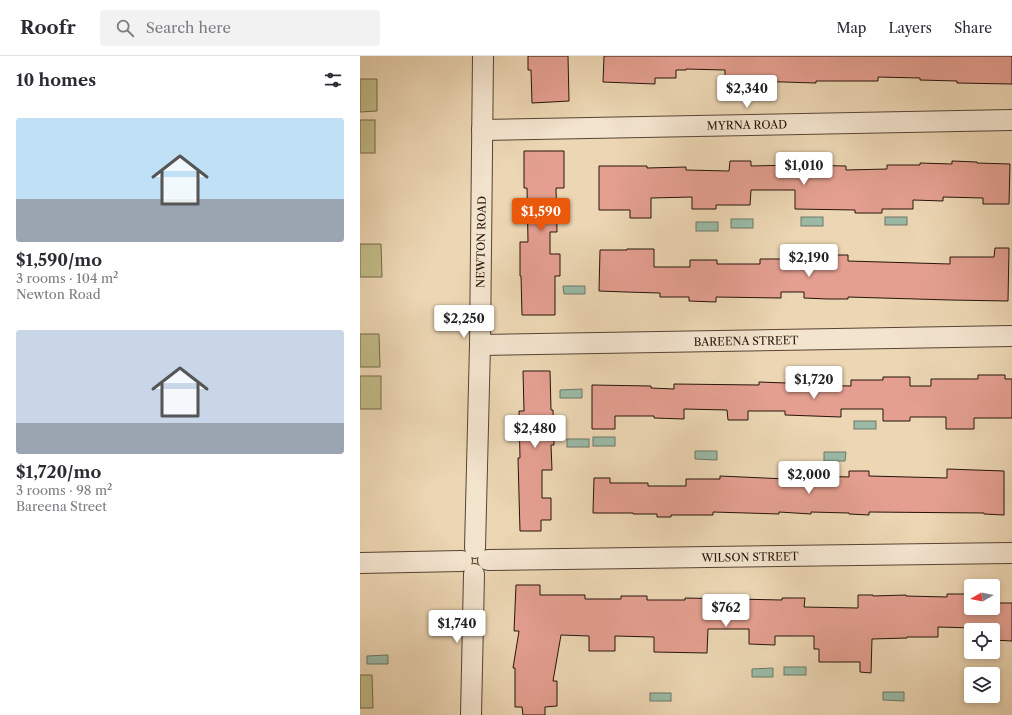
<!DOCTYPE html>
<meta charset="utf-8">
<style>
body{margin:0;font-family:"Libre Caslon Text",serif;background:#f2f2f3;color:#2b2b33;height:100vh;display:flex;flex-direction:column;font-size:15px;white-space:nowrap}
*{box-sizing:border-box;margin:0}
p{font-size:13px;color:#7c7c81}
.icon{flex:none;width:22px;height:22px;fill:none;stroke:currentColor;stroke-width:2;stroke-linecap:round;stroke-linejoin:round}
.map{position:relative;flex:1;overflow:hidden}
.sheet{display:flex;flex-direction:column;background:#fff;width:360px}
.sheet>*{flex:none}
.needle{width:26px;rotate:261deg}
.controls{position:absolute;left:604px;top:523px;display:grid;gap:8px}
.controls a{display:grid;place-items:center;width:36px;height:36px;border-radius:4px;background:#fff;box-shadow:0 2px 6px #0003;font-size:20px}
.price{position:absolute;translate:-50% -34px;padding:0 9px;border-radius:4px;background:#fff;color:#222;font-size:13px;line-height:26px;filter:drop-shadow(0 1px 2px #0008)}
.price::after{content:'';position:absolute;left:50%;top:24px;width:12px;height:9px;margin-left:-6px;background:inherit;clip-path:polygon(0 0,100% 0,50% 100%)}
.price.on{background:#ea580c;color:#fff}
ul{padding:0;list-style:none}
li{display:grid;align-content:center;gap:8px;height:212px;padding:0 16px}
li span{display:grid;place-items:center;height:124px;border-radius:4px;color:#555}
li>.icon{margin-inline-start:auto}
span .icon{width:72px;height:72px;fill:#fffc;stroke-width:1}
li b{font-size:17px}
h2{display:flex;justify-content:space-between;align-items:center;height:48px;padding:0 16px;font-size:17px}
header{display:flex;align-items:center;gap:24px;box-sizing:border-box;height:56px;padding:0 20px;background:#fff;border-bottom:1px solid #e1e1e2}
header strong{font-size:19px}
nav{display:flex;gap:22px;margin-inline-start:auto;font-size:14px}
.search{width:280px;height:36px;background:#f2f2f3;display:flex;align-items:center;gap:10px;box-sizing:border-box;padding:0 14px;border-radius:4px;color:#7c7c81;font-size:15px}
main{display:flex;flex:1;min-height:0}
.map>svg:first-child{display:block}
.green{fill:#c0bb87;stroke:#746848}
.water{fill:#9abaa6;stroke:#6c7868}
.building{fill:#e49f90;stroke:#27140a}
.lines{fill:none;stroke-linecap:round;stroke-linejoin:round}
.minor-casing{stroke:#584434;stroke-width:22}
.minor{stroke:#f3e4ce;stroke-width:20}
.labels{text-anchor:middle;dominant-baseline:central;stroke-width:4;stroke-linejoin:round;paint-order:stroke}
.street-label{font-size:11px;fill:#27140a;stroke:#f3e4ce}
</style>
<header>
<strong>Roofr</strong>
<div class="search"><svg class="icon" aria-label="search" viewBox="0 0 24 24"><circle cx="10" cy="10" r="6"/><path d="M15 15l6 6"/></svg>Search here</div>
<nav><a>Map</a><a>Layers</a><a>Share</a></nav>
</header>
<main>
<section class="sheet">
<h2>10 homes<svg class="icon" aria-label="filters" viewBox="0 0 24 24"><path d="M4 7h16M4 17h16"/><circle cx="9" cy="7" r="2"/><circle cx="15" cy="17" r="2"/></svg></h2>
<ul>
<li><span style="background:linear-gradient(#bfe0f5 65%,#9aa5b1 0)"><svg class="icon" aria-label="home" viewBox="0 0 24 24"><path d="M3 11l9-7 9 7M6 9v11h12V9"/></svg></span><div><b>$1,590/mo</b><p>3 rooms · 104 m²</p><p>Newton Road</p></div></li>
<li><span style="background:linear-gradient(#c9d6e8 75%,#9aa5b1 0)"><svg class="icon" aria-label="home" viewBox="0 0 24 24"><path d="M3 11l9-7 9 7M6 9v11h12V9"/></svg></span><div><b>$1,720/mo</b><p>3 rooms · 98 m²</p><p>Bareena Street</p></div></li>
</ul>
</section>
<div class="map">
<svg width="652" height="659" viewBox="0 0 652 659">
<rect width="100%" height="100%" fill="#ecd6b3"/>
<filter id="stains"><feTurbulence type="fractalNoise" baseFrequency=".005" numOctaves="4"/><feColorMatrix values="0 0 0 0 .2 0 0 0 0 .09 0 0 0 0 .02 0 0 0 .5 -.17"/></filter>
<radialGradient id="worn" r=".72"><stop offset=".6" stop-color="#630" stop-opacity="0"/><stop offset="1" stop-color="#630" stop-opacity=".3"/></radialGradient>
<!-- green -->
<g class="green">
<polygon points="0,23 17,23 17,55 0,56"/>
<rect x="0" y="64" width="15" height="33"/>
<polygon points="0,188 21,188 22,221 0,221"/>
<polygon points="0,278 19,278 20,311 0,311"/>
<rect x="0" y="320" width="21" height="33"/>
<polygon points="0,619 12,619 13,652 0,652"/>
</g>
<!-- water -->
<g class="water">
<rect x="441" y="161" width="22" height="9"/>
<rect x="525" y="161" width="22" height="8"/>
<rect x="371" y="163" width="22" height="9"/>
<rect x="336" y="166" width="22" height="9"/>
<polygon points="203,230 225,230 225,238 204,238"/>
<polygon points="222,333 222,342 200,342 200,334"/>
<rect x="494" y="365" width="22" height="8"/>
<rect x="233" y="381" width="22" height="9"/>
<rect x="207" y="383" width="22" height="8"/>
<polygon points="335,395 357,395 357,404 335,403"/>
<polygon points="464,396 486,396 485,405 464,405"/>
<polygon points="28,599 28,608 7,608 7,600"/>
<rect x="424" y="611" width="22" height="8"/>
<polygon points="413,612 413,621 392,621 392,613"/>
<polygon points="523,636 544,636 544,645 523,644"/>
<rect x="290" y="637" width="21" height="8"/>
</g>
<!-- building -->
<g class="building">
<polygon points="168,0 208,0 209,45 172,47 171,14 168,14"/>
<polygon points="244,0 652,0 652,28 597,27 597,25 560,24 560,22 518,21 518,25 456,25 456,27 392,25 392,27 365,27 365,14 326,13 326,14 316,14 316,22 295,22 295,28 243,26"/>
<polygon points="164,95 204,95 204,132 196,132 197,176 190,176 190,198 200,198 200,220 195,220 195,259 162,259 161,220 160,220 160,186 168,186 167,132 164,132"/>
<polygon points="370,105 391,105 391,110 435,109 486,110 486,114 527,113 527,109 560,109 560,107 592,108 592,105 617,106 617,107 650,108 649,148 623,148 623,142 583,141 583,145 553,144 553,153 522,153 522,157 495,157 495,154 435,153 435,134 391,134 390,149 356,149 356,153 332,153 332,141 291,142 291,162 270,162 270,154 239,154 239,110 287,110 287,112 326,111 326,114 369,115"/>
<polygon points="635,192 649,192 648,245 590,244 488,241 488,243 468,243 444,242 444,236 421,236 421,242 356,241 356,246 329,245 329,241 300,241 300,237 266,236 239,235 240,194 267,194 267,193 294,193 294,211 330,211 330,204 357,204 357,208 400,208 400,203 436,203 436,194 456,194 456,199 488,199 488,205 590,208 590,201 634,201"/>
<polygon points="163,315 190,315 191,354 193,354 194,389 191,389 192,414 182,414 182,442 191,442 191,464 181,464 181,475 160,475 158,402 160,402 159,355 164,355"/>
<polygon points="618,319 645,319 645,323 652,323 652,362 614,362 614,373 586,373 586,361 550,361 550,365 523,365 523,353 481,353 481,361 425,359 425,355 388,355 388,364 368,364 367,354 324,353 324,363 294,362 294,360 255,360 255,373 232,373 232,329 291,330 291,332 314,333 314,328 399,329 399,326 426,327 426,323 447,324 447,329 491,330 491,324 523,324 523,321 550,321 550,330 571,330 571,323 618,323"/>
<polygon points="587,413 644,415 644,459 624,458 624,457 509,456 509,459 489,458 489,457 451,456 451,458 419,456 419,458 353,456 353,459 311,459 311,461 297,461 297,458 273,458 273,457 233,457 234,422 250,422 250,427 288,427 288,430 326,430 326,423 360,423 360,420 426,423 426,421 458,422 458,420 489,421 489,415 509,415 509,420 587,422"/>
<polygon points="156,529 180,529 180,539 225,539 225,543 261,543 261,540 287,540 287,544 325,544 325,542 422,544 422,542 445,542 444,551 498,552 498,539 513,539 513,540 546,539 546,540 587,541 587,538 609,538 609,552 633,552 633,547 652,547 652,585 633,584 633,574 613,574 613,572 578,571 578,581 547,581 547,582 512,583 511,617 500,616 500,606 459,606 459,593 454,593 454,580 415,580 415,589 389,588 389,573 348,573 347,597 294,596 294,581 255,580 255,595 229,595 229,580 201,579 193,625 197,625 197,650 185,651 185,659 163,659 162,651 155,651 155,612 153,612 159,575 154,575"/>
</g>
<g class="lines">
<defs>
<g id="minor">
<polyline points="122,74 652,64"/>
<polyline points="120,289 652,280"/>
<polyline points="115,492 120,289 123,0"/>
<polyline points="128,504 652,497"/>
<polyline points="0,507 102,505"/>
<polyline points="111,659 114,518"/>
</g>
</defs>
<!-- minor casing -->
<use href="#minor" class="minor-casing"/>
<!-- minor -->
<use href="#minor" class="minor"/>
</g>
<g class="labels">
<!-- street labels -->
<g class="street-label">
<text transform="translate(387 69) rotate(-1)">MYRNA ROAD</text>
<text transform="translate(121 186) rotate(-89)">NEWTON ROAD</text>
<text transform="translate(386 285) rotate(-1)">BAREENA STREET</text>
<text transform="translate(390 501) rotate(-1)">WILSON STREET</text>
</g>
</g>
<rect width="100%" height="100%" filter="url(#stains)"/>
<rect width="100%" height="100%" fill="url(#worn)"/>
</svg>
<div class="controls">
<a><svg class="needle" viewBox="-14 -14 28 28"><path d="M0-13l5 13h-10z" fill="#e53935"/><path d="M0 13l5-13h-10z" fill="#7c7c81"/></svg></a>
<a><svg class="icon" aria-label="locate" viewBox="0 0 24 24"><circle cx="12" cy="12" r="6"/><path d="M12 2v4M12 18v4M2 12h4M18 12h4"/></svg></a>
<a><svg class="icon" aria-label="layers" viewBox="0 0 24 24"><path d="M12 4l9 5-9 5-9-5zM3 14l9 5 9-5"/></svg></a>
</div>
<b class="price" style="left:387px;top:53px">$2,340</b>
<b class="price" style="left:444px;top:130px">$1,010</b>
<b class="price on" style="left:181px;top:176px">$1,590</b>
<b class="price" style="left:449px;top:222px">$2,190</b>
<b class="price" style="left:104px;top:283px">$2,250</b>
<b class="price" style="left:454px;top:344px">$1,720</b>
<b class="price" style="left:175px;top:393px">$2,480</b>
<b class="price" style="left:449px;top:439px">$2,000</b>
<b class="price" style="left:366px;top:572px">$762</b>
<b class="price" style="left:97px;top:588px">$1,740</b>
</div>
</main>
